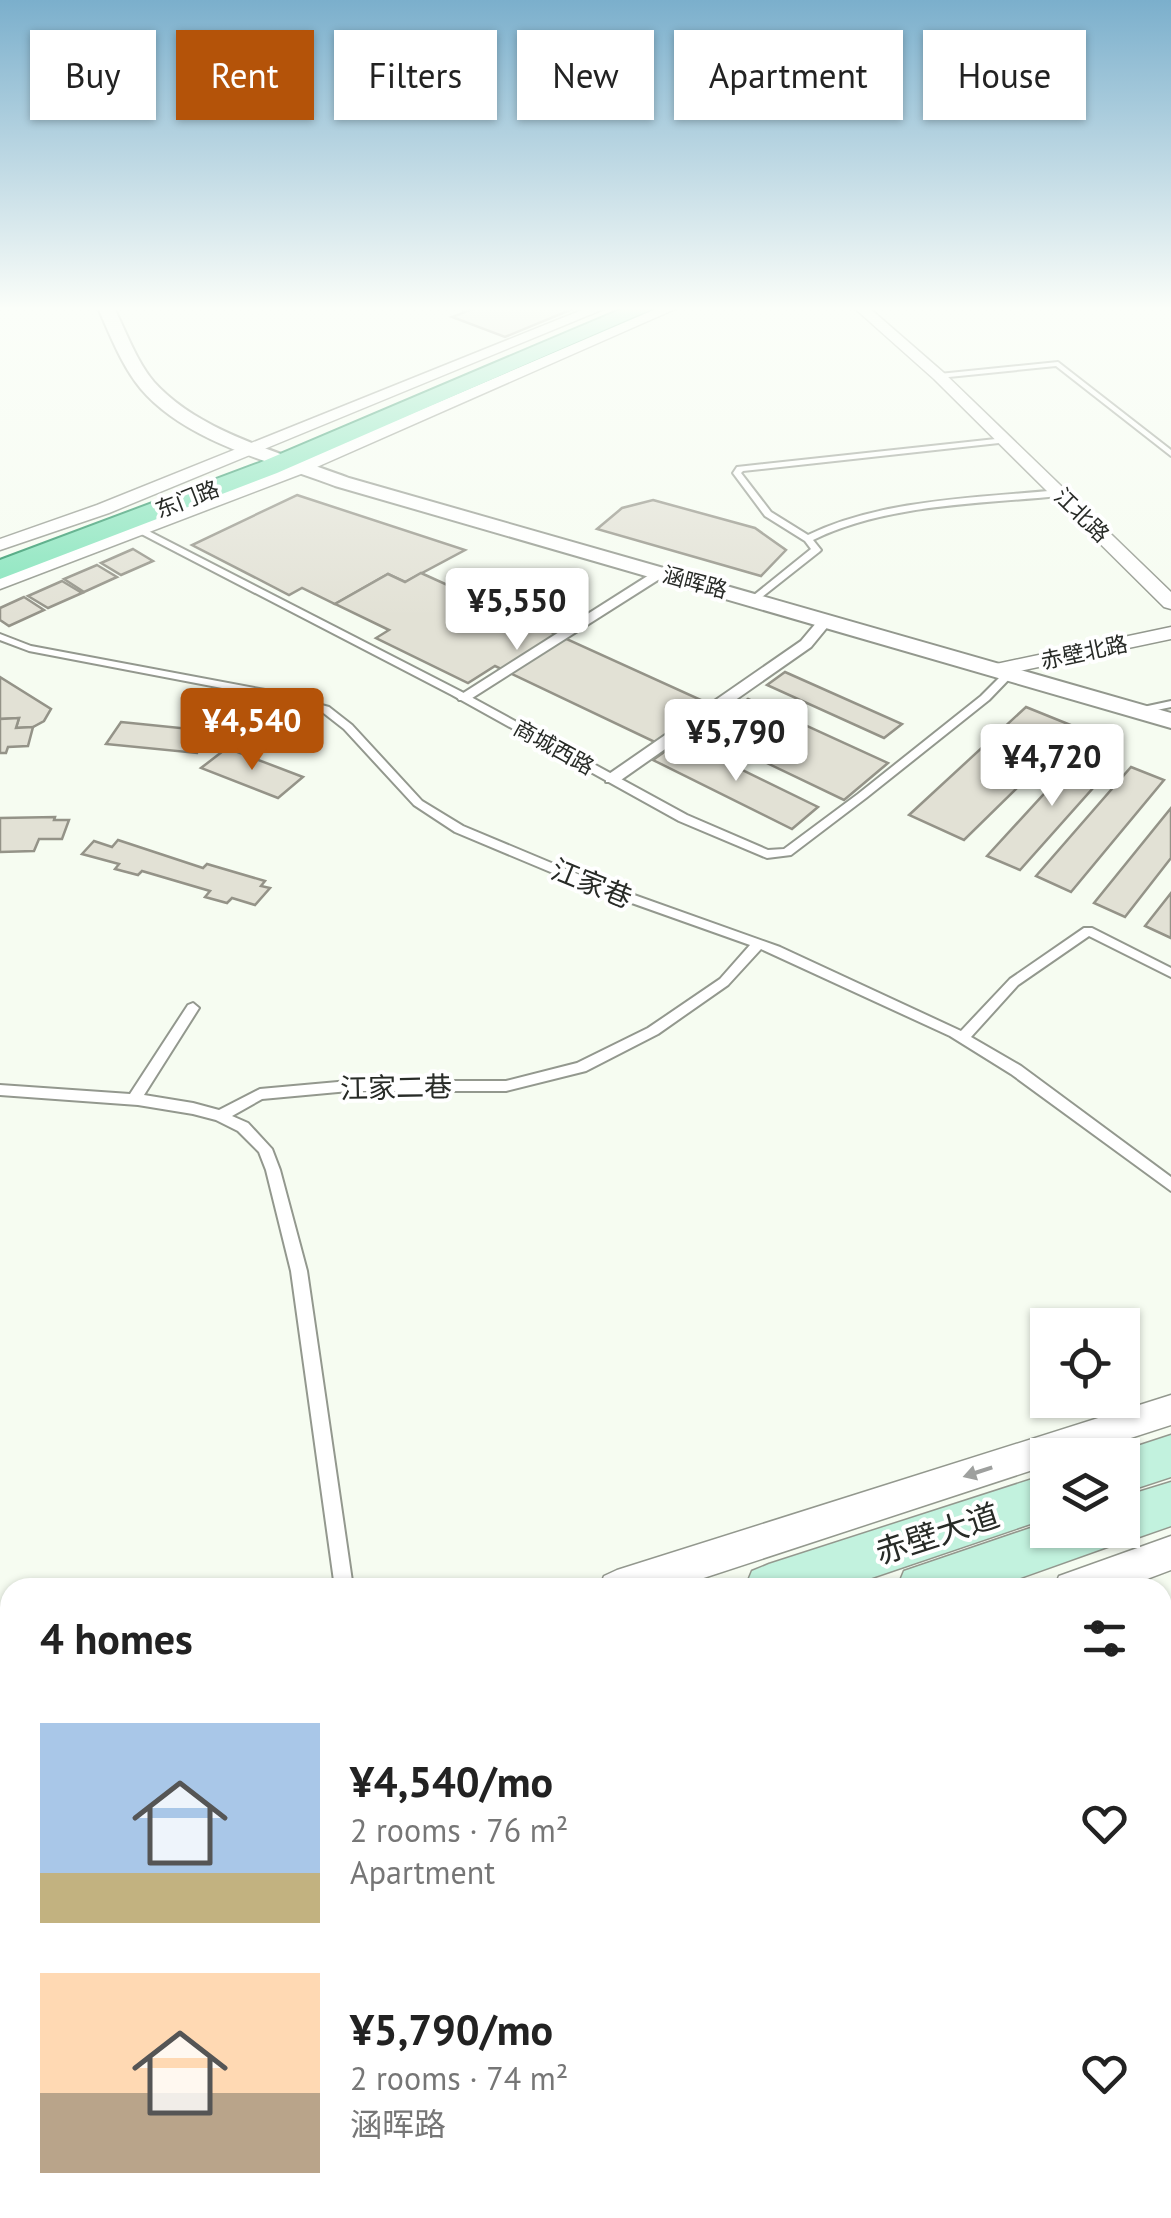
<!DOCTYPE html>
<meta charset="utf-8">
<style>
body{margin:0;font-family:"PT Sans","Noto Sans SC",sans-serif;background:#f2f2f2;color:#222;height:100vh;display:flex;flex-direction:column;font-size:38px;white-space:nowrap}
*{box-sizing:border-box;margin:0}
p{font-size:32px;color:#767676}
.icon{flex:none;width:55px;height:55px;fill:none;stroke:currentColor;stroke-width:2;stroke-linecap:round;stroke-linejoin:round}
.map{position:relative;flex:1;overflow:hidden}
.drawer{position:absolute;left:0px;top:1578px;width:1172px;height:642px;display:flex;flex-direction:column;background:#fff;border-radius:30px 30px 0 0;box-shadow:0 2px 8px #0004}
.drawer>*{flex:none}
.top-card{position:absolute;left:30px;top:30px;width:1112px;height:90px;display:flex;gap:20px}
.fabs{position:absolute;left:1030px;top:1308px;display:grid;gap:20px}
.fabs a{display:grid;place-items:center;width:110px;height:110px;border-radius:0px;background:#fff;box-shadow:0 2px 8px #0004;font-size:50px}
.price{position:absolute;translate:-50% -85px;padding:0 22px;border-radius:10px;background:#fff;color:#222;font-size:32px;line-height:65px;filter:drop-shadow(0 2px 5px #0008)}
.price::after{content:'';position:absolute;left:50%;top:60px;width:30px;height:22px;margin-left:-15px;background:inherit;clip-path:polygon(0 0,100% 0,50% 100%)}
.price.current{background:#b45309;color:#fff}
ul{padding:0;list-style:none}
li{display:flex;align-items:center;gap:30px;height:250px;padding:0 40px}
li span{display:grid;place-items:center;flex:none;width:280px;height:200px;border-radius:0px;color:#555}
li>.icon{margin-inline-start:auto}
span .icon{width:120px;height:120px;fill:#fffc;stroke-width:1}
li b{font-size:42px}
h2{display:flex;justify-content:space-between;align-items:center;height:120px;padding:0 40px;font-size:42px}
.chip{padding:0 35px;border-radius:0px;background:#fff;box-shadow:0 2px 8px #0004;font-size:35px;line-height:90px}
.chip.current{background:#b45309;color:#fff}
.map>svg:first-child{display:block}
.building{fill:#e2e1d5;stroke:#949388;stroke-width:2.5}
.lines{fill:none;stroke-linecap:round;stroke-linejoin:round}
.service-casing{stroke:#93988e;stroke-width:4}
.pedestrian-casing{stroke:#93988e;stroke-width:4}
.minor-casing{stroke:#93988e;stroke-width:3}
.tertiary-casing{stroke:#93988e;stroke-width:4}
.secondary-casing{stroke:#93988e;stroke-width:3}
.primary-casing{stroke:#30986b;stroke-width:4}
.service{fill:#fff;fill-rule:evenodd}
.pedestrian{fill:#fff;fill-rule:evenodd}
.minor{fill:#fff;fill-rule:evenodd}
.tertiary{fill:#fff;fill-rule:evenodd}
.secondary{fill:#c2f2de;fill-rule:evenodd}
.primary{fill:#86e4bc;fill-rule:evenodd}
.oneway{fill:#9ea09e}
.labels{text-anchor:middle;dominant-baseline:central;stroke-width:8;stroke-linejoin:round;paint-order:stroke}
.far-street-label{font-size:22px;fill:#282b27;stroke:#fff}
.street-label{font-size:28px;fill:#282b27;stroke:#fff}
.near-street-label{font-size:32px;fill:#282b27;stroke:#fff}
</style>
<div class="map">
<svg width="1171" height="2218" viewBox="0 0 1171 2218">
<rect width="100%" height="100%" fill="#f6fcf1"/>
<!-- building -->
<g class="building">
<polygon points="480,306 580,306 505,337 452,317"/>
<polygon points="297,495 465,550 405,582 388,574 335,604 302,588 289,595 192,545"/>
<polygon points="653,500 755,528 786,550 761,576 597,529 622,508"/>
<polygon points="133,549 153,561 121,575 101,563"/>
<polygon points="97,565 117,577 84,592 64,579"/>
<polygon points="421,573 712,705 659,744 495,666 468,683 376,638 389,630 335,604 388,574 405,582"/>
<polygon points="62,581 82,593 48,608 28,596"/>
<polygon points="24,597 44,610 9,626 0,620 0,608"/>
<polygon points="785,672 902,724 884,738 767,685"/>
<polygon points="0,677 51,709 44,721 33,727 16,728 19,718 0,719"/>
<polygon points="748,699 888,763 844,800 702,732"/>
<polygon points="1026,707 1078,728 964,840 909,815"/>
<polygon points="19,718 16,728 33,727 28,746 8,747 6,753 0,753 0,719"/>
<polygon points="121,722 210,731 197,753 106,744"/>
<polygon points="681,740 818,807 792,829 653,760"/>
<polygon points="227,748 303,777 278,798 201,768"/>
<polygon points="1086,748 1118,760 1020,870 987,856"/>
<polygon points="1131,767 1164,780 1071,892 1036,876"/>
<polygon points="1171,808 1171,858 1125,917 1094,903"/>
<polygon points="55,817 54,820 69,820 62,839 39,839 34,851 0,852 0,818"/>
<polygon points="118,840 203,868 207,864 265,881 261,886 270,888 255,905 232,898 227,903 205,897 210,891 142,871 138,875 115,869 119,864 82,854 94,841 112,847"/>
<polygon points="1171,893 1171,938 1145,926"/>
<polygon points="1171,1663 1171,1809 1162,1793 1162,1666"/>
<polygon points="10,2091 10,2210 96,2210 75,2218 0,2218 0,2095"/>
</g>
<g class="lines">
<defs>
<g id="service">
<polygon points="1058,362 1171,450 1171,456 1056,366 939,378 935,376 939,374"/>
<path d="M1005,438H1008V442L743,471L741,473L771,512L808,535C882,499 978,498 1059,490L1063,493L1059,496C980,504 885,504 813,540L821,550L819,552L757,601L749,599L811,549L805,541L765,516L733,473L737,467Z"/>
<polygon points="129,521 460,691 687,815 768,850 784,849 858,794 981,696 1005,672 1014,674 989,700 866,798 791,855 767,858 679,821 452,695 126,526 125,524"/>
<polygon points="0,634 31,646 265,690 329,707 352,725 422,801 463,826 592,880 780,947 961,1031 1010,979 1084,928 1092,928 1171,968 1171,977 1089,936 1018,985 971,1037 1021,1066 1171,1177 1171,1191 1011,1074 950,1036 761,949 728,985 658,1034 586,1071 506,1091 349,1091 262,1099 232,1116 248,1123 272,1149 280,1170 307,1271 353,1588 335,1588 291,1271 266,1170 259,1152 238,1131 216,1120 193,1114 138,1105 0,1095 0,1085 130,1094 188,1005 193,1003 199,1008 144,1095 193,1103 219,1110 260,1089 349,1081 506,1081 577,1063 648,1028 720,979 750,945 584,886 455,832 414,805 344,729 321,711 264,696 29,651 0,640"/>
<polygon points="1171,701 1171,707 1138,714 1133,711 1134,709"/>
<polygon points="655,2210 679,2210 682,2218 658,2218"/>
</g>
<g id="pedestrian">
<polygon points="657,570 669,573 469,700 459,700 457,697"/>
<polygon points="822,616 834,619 811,647 618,782 606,782 606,776 801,641"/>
</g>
<g id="minor">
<polygon points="592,306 611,306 109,513 0,550 0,539 97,505"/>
<polygon points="663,306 682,306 301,474 0,589 0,577 289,466"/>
<polygon points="852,306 867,306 944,373 1171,592 1171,609 1164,607 934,379"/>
<polygon points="1171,627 1171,639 996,676 986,670 996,664"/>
<polygon points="1171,1395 1171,1425 1078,1455 1048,1455 1048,1465 673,1588 599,1588 604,1576 617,1570"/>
<polygon points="1171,1536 1171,1570 1123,1588 1054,1588 1059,1576"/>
<polygon points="10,1763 10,1801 0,1804 0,1766"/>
<polygon points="1162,1903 1171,1906 1171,1961 1162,1957"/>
<polygon points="10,1936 10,1978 0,1981 0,1939"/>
</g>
<path id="tertiary" d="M97,306H113C126,331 136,361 154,382C201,434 286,454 349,478L1171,713V728L335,486C272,462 186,442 141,389C121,365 110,334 97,306Z"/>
<g id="secondary">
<polygon points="1171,1435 1171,1477 1122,1493 1122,1455 1110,1455"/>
<polygon points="1048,1474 1048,1518 842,1588 745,1588 752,1571 769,1564"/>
<polygon points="1171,1482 1171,1526 1122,1543 1113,1539 1110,1546 992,1588 897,1588 904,1571 1048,1522 1048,1530 1122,1530 1122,1497"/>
<polygon points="10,1812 10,1866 1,1870 10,1867 10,1923 0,1926 0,1816"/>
</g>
<polygon id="primary" points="629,306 659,306 277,473 0,579 0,560 259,463"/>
</defs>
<!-- service casing -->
<use href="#service" class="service-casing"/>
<!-- pedestrian casing -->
<use href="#pedestrian" class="pedestrian-casing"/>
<!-- minor casing -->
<use href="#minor" class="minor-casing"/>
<!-- tertiary casing -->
<use href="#tertiary" class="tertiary-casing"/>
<!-- secondary casing -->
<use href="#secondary" class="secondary-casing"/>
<!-- primary casing -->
<use href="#primary" class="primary-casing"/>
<!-- service -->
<use href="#service" class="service"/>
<!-- pedestrian -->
<use href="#pedestrian" class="pedestrian"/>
<!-- minor -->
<use href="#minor" class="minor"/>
<!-- tertiary -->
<use href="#tertiary" class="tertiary"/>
<!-- secondary -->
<use href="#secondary" class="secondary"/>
<!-- primary -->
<use href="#primary" class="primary"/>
</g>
<!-- one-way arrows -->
<defs><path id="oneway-solid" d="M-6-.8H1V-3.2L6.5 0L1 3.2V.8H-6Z" transform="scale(2.5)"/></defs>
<use class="oneway" href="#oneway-solid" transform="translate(978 1472) rotate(162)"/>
<!-- sky -->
<linearGradient id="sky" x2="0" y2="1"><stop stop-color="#7bafcc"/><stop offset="0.5" stop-color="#fbfef9"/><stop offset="1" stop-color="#fbfef9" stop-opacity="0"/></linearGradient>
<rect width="1171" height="617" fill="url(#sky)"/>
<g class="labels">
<!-- far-street labels -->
<g class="far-street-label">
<text transform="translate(187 499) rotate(-21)">东门路</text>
<text transform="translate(1082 515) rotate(44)">江北路</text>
<text transform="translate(695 582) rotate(15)">涵晖路</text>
<text transform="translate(1084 652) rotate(-12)">赤壁北路</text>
<text transform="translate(554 747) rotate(29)">商城西路</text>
</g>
<!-- street labels -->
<g class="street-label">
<text transform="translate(592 883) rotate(22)">江家巷</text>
<text transform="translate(396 1087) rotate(-1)">江家二巷</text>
</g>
<!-- near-street labels -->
<g class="near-street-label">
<text transform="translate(937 1533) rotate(-18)">赤壁大道</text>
</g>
</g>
</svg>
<div class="fabs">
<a><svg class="icon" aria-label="locate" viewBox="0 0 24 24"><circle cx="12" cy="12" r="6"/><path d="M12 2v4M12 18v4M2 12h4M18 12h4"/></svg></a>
<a><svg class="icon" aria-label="layers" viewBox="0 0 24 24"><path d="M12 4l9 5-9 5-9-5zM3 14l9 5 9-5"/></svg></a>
</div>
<b class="price" style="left:517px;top:653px">¥5,550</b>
<b class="price current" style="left:252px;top:773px">¥4,540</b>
<b class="price" style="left:736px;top:784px">¥5,790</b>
<b class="price" style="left:1052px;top:809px">¥4,720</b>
<div class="top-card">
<a class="chip">Buy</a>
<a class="chip current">Rent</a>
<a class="chip">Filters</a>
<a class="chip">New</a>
<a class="chip">Apartment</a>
<a class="chip">House</a>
</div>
<section class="drawer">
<h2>4 homes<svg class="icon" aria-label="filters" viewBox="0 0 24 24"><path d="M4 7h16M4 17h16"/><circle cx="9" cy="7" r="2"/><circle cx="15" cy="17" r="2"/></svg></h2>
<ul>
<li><span style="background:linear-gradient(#a9c7e8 75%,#c2b280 0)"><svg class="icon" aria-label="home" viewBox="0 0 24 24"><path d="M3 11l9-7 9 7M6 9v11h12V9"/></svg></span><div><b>¥4,540/mo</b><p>2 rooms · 76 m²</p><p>Apartment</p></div><svg class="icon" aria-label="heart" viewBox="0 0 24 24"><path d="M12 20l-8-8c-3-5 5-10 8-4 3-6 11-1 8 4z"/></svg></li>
<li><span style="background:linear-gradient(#ffd9b3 60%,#b9a48a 0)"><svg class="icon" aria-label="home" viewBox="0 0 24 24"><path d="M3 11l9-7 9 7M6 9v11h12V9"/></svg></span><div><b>¥5,790/mo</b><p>2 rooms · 74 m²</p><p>涵晖路</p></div><svg class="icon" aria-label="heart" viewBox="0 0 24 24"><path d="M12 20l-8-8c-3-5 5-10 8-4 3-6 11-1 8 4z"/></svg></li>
</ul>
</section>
</div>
